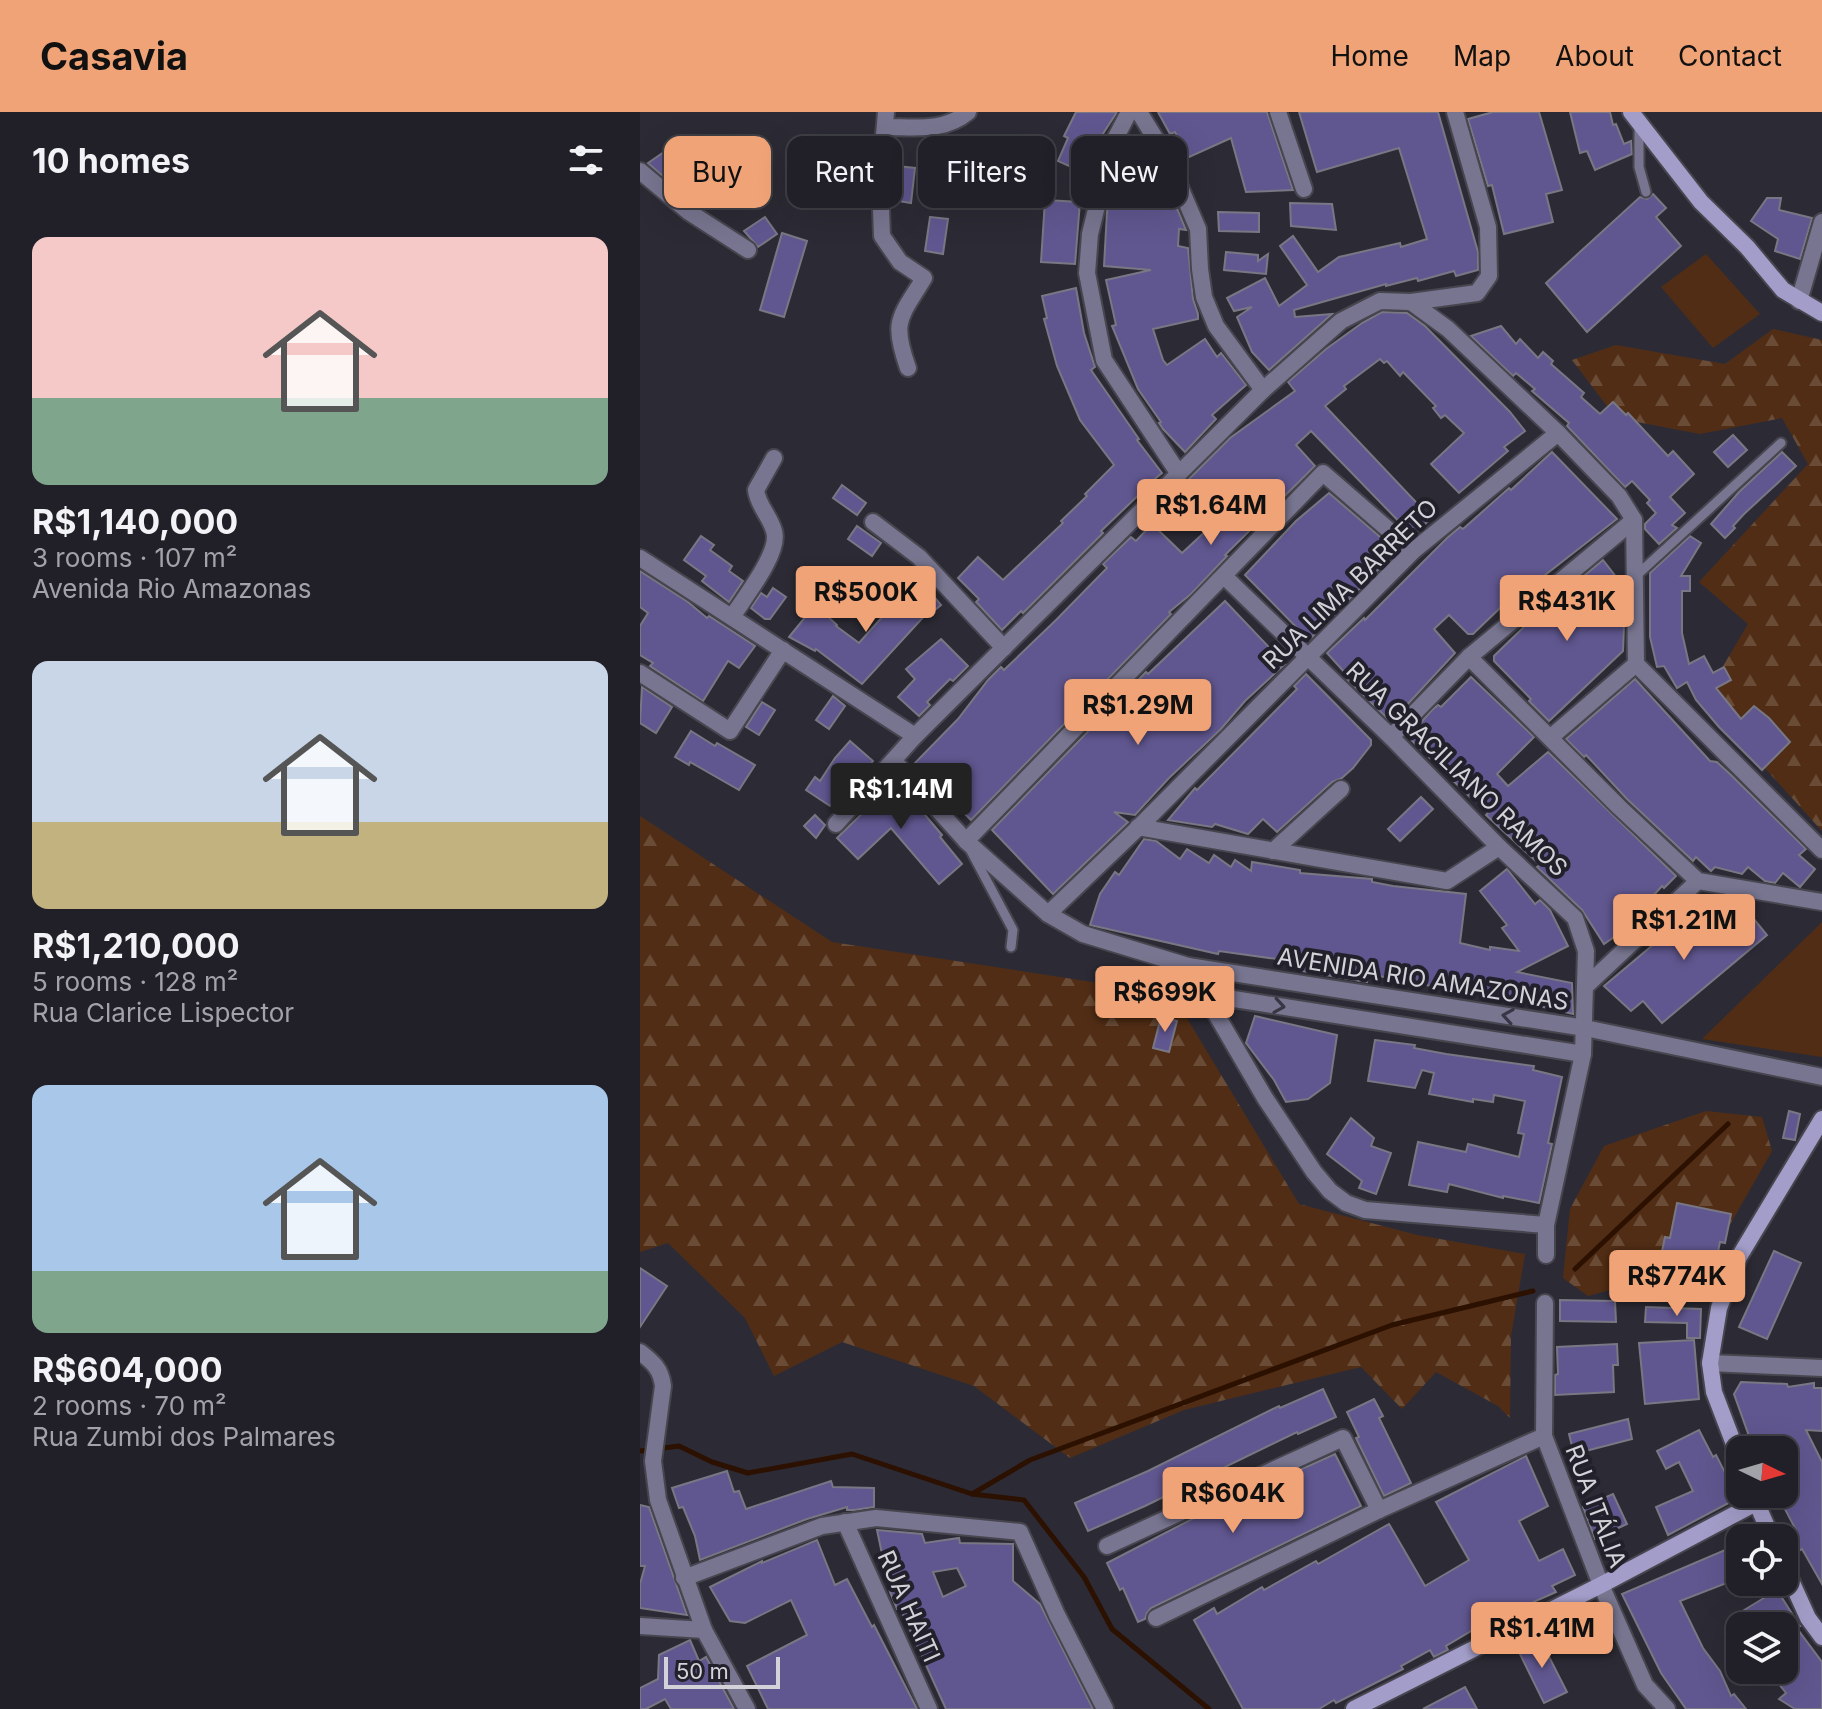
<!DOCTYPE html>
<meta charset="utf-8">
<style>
body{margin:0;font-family:Inter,sans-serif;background:#292830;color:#f1f3f6;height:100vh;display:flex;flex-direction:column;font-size:30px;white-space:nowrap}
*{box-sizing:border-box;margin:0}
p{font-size:26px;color:#a2a3a8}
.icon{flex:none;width:44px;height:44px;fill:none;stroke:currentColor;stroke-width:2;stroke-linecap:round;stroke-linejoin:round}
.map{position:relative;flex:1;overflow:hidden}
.panel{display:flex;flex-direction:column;background:#212028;width:640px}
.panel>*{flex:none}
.top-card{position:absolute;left:24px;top:24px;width:760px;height:72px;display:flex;gap:16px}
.needle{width:52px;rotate:95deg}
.buttons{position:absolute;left:1086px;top:1324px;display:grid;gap:16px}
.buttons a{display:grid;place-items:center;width:72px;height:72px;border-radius:16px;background:#212028;box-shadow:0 8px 32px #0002,0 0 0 2px #3e3e45;font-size:40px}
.scale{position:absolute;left:24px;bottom:20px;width:116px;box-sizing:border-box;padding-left:8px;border:4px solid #d2d2d8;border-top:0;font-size:22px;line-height:28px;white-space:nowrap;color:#d2d2d8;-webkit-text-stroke:6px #22212b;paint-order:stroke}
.price{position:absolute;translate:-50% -68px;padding:0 18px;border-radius:8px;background:#efa376;color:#111;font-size:26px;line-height:52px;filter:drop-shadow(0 2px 4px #0008)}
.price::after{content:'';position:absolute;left:50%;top:48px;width:24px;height:18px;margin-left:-12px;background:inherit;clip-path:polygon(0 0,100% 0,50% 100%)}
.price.selected{background:#222;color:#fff}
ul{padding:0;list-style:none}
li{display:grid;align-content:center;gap:16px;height:424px;padding:0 32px}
li span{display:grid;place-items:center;height:248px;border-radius:16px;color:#555}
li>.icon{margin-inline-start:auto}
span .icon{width:144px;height:144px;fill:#fffc;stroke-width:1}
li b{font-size:34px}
h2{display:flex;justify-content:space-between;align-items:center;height:96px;padding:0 32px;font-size:34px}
.chip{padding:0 28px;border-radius:16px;background:#212028;box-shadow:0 8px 32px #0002,0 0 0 2px #3e3e45;font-size:28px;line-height:72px}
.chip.selected{background:#efa376;color:#111}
header{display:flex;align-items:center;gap:48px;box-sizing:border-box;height:112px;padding:0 40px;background:#efa376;color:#111}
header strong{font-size:38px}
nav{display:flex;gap:44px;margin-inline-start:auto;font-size:28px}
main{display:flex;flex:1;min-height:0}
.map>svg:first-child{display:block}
.forest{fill:url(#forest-firs)}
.park{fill:#512d15}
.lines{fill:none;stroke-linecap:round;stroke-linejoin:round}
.stream{stroke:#2c1000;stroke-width:5}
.building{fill:#605790;stroke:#787783;stroke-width:2;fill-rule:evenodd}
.lane-casing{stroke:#47464f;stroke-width:13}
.street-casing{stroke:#47464f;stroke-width:20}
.secondary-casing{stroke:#47464f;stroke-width:20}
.lane{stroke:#787590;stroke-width:9}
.street{stroke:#787590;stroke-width:16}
.secondary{stroke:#a39ec9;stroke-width:16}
.oneway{stroke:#383644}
.labels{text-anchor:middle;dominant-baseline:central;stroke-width:8;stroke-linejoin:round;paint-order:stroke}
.street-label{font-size:24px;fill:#d2d2d8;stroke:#22212b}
</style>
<header>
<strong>Casavia</strong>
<nav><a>Home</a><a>Map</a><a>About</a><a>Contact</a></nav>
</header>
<main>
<section class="panel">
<h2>10 homes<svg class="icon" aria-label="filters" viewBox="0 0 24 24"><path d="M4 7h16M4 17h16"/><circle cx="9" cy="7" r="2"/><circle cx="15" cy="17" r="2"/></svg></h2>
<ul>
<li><span style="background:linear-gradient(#f6c9c9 65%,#7fa58c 0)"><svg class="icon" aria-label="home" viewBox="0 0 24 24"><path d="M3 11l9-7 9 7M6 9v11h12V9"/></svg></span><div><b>R$1,140,000</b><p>3 rooms · 107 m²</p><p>Avenida Rio Amazonas</p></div></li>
<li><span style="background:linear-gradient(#c9d6e8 65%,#c2b280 0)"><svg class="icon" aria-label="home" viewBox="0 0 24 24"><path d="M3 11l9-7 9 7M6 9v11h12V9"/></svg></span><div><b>R$1,210,000</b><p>5 rooms · 128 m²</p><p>Rua Clarice Lispector</p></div></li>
<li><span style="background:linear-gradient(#a9c7e8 75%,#7fa58c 0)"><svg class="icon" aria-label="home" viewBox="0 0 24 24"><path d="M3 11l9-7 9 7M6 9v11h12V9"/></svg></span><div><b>R$604,000</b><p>2 rooms · 70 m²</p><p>Rua Zumbi dos Palmares</p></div></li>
</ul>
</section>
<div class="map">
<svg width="1182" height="1597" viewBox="0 0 1182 1597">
<defs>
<pattern id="forest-firs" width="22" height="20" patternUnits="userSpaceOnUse" patternTransform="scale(2)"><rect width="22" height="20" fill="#512d15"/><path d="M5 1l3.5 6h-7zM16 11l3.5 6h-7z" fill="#694b36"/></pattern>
</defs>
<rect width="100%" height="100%" fill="#2c2b35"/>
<!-- forest -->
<g class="forest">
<polygon points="1133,217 1182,228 1182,719 1063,588 1108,512 1059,470 1168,352 1142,306 1060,322 976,306 932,248 976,233 1085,252"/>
<polygon points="0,704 192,830 465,872 545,903 659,1092 777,1123 885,1142 871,1224 870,1306 858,1294 796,1260 762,1297 721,1255 544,1298 430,1346 334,1274 202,1230 134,1264 105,1206 28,1131 0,1140"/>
<polygon points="1066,999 1122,1005 1132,1039 1076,1137 998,1170 948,1184 923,1166 930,1097 964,1034"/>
</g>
<!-- park -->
<g class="park">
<polygon points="1066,142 1120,202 1073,236 1021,175"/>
<polygon points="1182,810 1182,945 1062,927"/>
</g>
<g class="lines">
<!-- stream -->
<g class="stream">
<polyline points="935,1157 1088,1012"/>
<polyline points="0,1339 39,1334 72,1350 108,1361 212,1342 332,1382 390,1348 752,1213 893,1179"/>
<polyline points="332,1382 384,1388 444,1465 472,1517 569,1597"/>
</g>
</g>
<!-- building -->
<g class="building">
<polygon points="436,0 477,0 459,28 462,29 458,45 449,63 418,49 428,26 424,24"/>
<polygon points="518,0 627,0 653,78 606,80 591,26 547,46 535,20 530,22"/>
<polygon points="659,0 798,0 838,140 838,158 816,164 814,159 778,169 777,166 746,174 746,172 654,198 655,205 692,202 629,258 612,240 597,205 612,195 594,199 587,186 625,166 639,194 667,173 640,134 653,124 678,160 699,145 760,131 761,135 787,127 759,36 677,60"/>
<polygon points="853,0 899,0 922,78 906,82 913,110 864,122 852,73 848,74 828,7"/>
<polygon points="930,0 970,0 973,13 976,12 984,32 991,29 992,42 955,58 947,39 940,41"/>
<polygon points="198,26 232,33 227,78 192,71"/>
<polygon points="494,28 510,38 492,73 521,58 546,118 539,117 538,134 548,136 553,187 558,202 558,207 513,217 523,248 527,253 565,227 577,245 581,241 606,273 572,303 576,307 545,340 523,317 519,311 521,310 498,277 472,214 476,213 466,168 511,158 464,154 467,100 476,65"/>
<polygon points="27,38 39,56 25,66 8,51"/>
<polygon points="257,54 275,56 271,91 252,88"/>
<polygon points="1013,82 1026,96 1016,105 1041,134 947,220 906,171 1000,85 1007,87"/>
<polygon points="1127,86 1141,86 1139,98 1172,106 1160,147 1135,139 1138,127 1111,109"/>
<polygon points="405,88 440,90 435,152 401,150"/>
<polygon points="650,91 692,92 696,118 651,114"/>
<polygon points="578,100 619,101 619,120 579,119"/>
<polygon points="125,105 137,122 118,135 104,119"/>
<polygon points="290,105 308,107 303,142 285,139"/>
<polygon points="142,121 167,129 144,205 120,198"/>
<polygon points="586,140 618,143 618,149 628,142 626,162 584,158"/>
<polygon points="436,176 444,221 455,255 451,258 499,327 497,328 522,361 505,375 506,376 461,419 463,421 383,501 381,499 362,518 336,490 339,487 318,466 338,445 363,468 423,411 421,409 447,384 445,382 474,353 440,308 417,254 404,207 407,206 402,184"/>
<polygon points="742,200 767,201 785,214 870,300 885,319 864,335 868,339 819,381 791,352 824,321 805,303 801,306 793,296 796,294 763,260 760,264 747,249 744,251 740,247 704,274 706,277 685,294 791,406 773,424 671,319 656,333 675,354 585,443 587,444 551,482 529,500 531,502 331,708 274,652 318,607 348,568 361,555 364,558 416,508 467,456 463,452 491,425 496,429 512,412 542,441 569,416 566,413 576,403 545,371 590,326 655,279 648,270 686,237 722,211"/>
<polygon points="861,214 876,232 880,227 898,246 903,240 913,249 911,252 944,281 941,285 960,302 973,290 986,303 988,301 1028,344 1033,339 1054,362 1030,385 1045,401 1032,413 1037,416 1019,432 1005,417 1005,412 1016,401 1007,391 1010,388 992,369 985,375 927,314 929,311 892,279 895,277 876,261 873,264 831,224"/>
<polygon points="1093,323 1107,338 1088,355 1074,340"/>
<polygon points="912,340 977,407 887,477 884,473 833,522 828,522 809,503 794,517 815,541 766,594 764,592 749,608 705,565 707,563 687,541 724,506 725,508 807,426 820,415 823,417 869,376 871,378"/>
<polygon points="1142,340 1156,354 1104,402 1093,414 1095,416 1085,426 1071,412 1099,380"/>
<polygon points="202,373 226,391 217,403 193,386"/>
<polygon points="689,381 739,424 753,440 738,453 740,456 669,528 605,463 656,409"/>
<polygon points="217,414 241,431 232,444 208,427"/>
<polygon points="61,424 74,433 70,438 92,454 89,459 103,469 89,490 62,469 66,464 44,448"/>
<polygon points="1050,424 1061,431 1041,464 1050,464 1050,479 1042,479 1042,521 1049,552 1064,544 1073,561 1084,555 1091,568 1076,576 1101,607 1114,594 1129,606 1150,630 1122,658 1079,615 1056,588 1047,570 1037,576 1024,554 1017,555 1010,525 1010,461"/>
<polygon points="963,448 984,475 984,479 967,494 984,513 983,539 909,609 889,589 891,587 854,549 854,544 889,510"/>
<polygon points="0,459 48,490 67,506 69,504 115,534 99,556 88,549 63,589 10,554 13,551 0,543 0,514 8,501 0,495"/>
<polygon points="282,470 301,493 289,503 287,501 222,572 176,537 175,539 149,525 175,493 197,513 196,514 219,531 261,484 263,486"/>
<polygon points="133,476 146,485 130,507 125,507 111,496 121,481 127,485"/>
<polygon points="585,489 645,552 605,589 581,617 529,666 495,703 474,700 488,710 413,782 352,718 506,560 508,562"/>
<polygon points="301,527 328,554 313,569 310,567 287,590 290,593 279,604 258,585 275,567 266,557"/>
<polygon points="666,562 731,628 731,633 713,656 702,666 692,670 637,720 623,707 608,722 575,712 572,715 528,708 555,676 557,678 657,577 654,574"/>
<polygon points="831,565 894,625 857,662 868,674 908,640 1036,764 1024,776 1022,774 1003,795 1007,799 991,813 964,832 942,798 897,755 900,753 846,703 848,701 832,684 831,686 768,625 792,598 798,593 801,595"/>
<polygon points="995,567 1070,649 1077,650 1091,663 1166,737 1159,743 1175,757 1160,775 1143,761 1135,771 1125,769 1108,755 1102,762 1075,755 1071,759 1056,745 1053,749 987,687 946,643 944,645 926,627"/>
<polygon points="2,575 32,595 16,621 0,611"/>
<polygon points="193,584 205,594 189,617 176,608"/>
<polygon points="122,590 135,598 119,623 106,615"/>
<polygon points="51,619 75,634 77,631 115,653 99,678 50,650 49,653 35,645"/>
<polygon points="210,629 233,649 211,676 206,672 190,694 166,678 175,665 180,669 195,646"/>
<polygon points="253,665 302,723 300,725 322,752 299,772 251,716 218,747 197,726 235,689 233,687"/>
<polygon points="781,685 793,697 760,729 748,717"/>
<polygon points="175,703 185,713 176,726 164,714"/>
<polygon points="504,727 516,729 540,747 547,737 569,751 574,743 591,755 595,748 611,759 612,750 660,758 660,761 732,767 732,770 753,774 826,782 820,831 850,838 850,835 879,839 862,816 867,813 840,779 867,757 895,792 900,788 910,798 928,834 877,860 932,871 933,902 887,891 865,889 865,884 823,880 728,862 727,870 656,858 658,850 579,839 578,842 450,813 460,782 475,760 479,763"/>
<polygon points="1064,790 1088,819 1109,801 1127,823 1022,911 1003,889 991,899 964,874"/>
<polygon points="615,904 697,923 690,971 668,987 646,990 634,968 606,931"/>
<polygon points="521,905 537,909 529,940 513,936"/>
<polygon points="735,928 775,933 774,936 806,942 894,954 893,958 922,965 908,1031 912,1032 899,1091 863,1084 863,1086 809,1072 807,1080 769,1073 778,1030 826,1040 828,1032 879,1045 884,1022 878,1021 885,989 854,983 853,990 833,987 833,990 789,982 794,961 782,958 775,976 728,969"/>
<polygon points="1149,999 1160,1002 1155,1028 1143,1026"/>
<polygon points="711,1006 734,1026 731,1034 751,1041 736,1082 719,1076 722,1069 687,1042"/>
<polygon points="1037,1091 1091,1102 1085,1131 1080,1130 1073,1165 1019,1154 1025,1125 1030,1126"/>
<polygon points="1134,1139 1161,1151 1127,1227 1099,1215"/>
<polygon points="0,1156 27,1174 0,1215"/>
<polygon points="920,1188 975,1189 976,1210 920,1209"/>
<polygon points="1006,1195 1061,1197 1060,1226 1047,1226 1047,1211 1005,1210"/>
<polygon points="1054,1228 1059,1287 1005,1292 999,1231"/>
<polygon points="977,1232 978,1253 973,1253 974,1280 915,1283 915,1263 918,1262 917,1235"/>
<polygon points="1101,1270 1147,1272 1148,1275 1174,1271 1174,1276 1182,1276 1182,1319 1166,1318 1182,1350 1182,1472 1162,1437 1157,1440 1147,1423 1156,1418 1137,1382 1144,1382 1144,1338 1114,1338 1094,1282"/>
<polygon points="683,1277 696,1305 658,1322 657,1320 505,1394 448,1419 435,1391 508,1359 639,1294 640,1296"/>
<polygon points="734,1287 743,1304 739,1306 771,1371 744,1384 716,1326 719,1325 707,1300"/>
<polygon points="988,1307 992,1327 934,1342 929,1322"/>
<polygon points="1059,1318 1073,1345 1076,1343 1098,1386 1028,1423 1016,1395 1053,1379 1039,1350 1026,1357 1017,1339"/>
<polygon points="695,1342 721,1394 511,1496 507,1501 505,1507 498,1510 483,1476 480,1478 467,1451 558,1404"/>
<polygon points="886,1344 908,1394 879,1409 899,1449 923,1437 935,1463 912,1474 916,1480 871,1500 870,1496 806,1534 808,1538 794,1545 790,1538 761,1554 763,1557 696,1591 694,1588 679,1597 603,1597 554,1508 574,1496 577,1502 622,1475 624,1478 676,1449 678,1452 749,1412 785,1474 829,1448 796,1390"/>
<polygon points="87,1359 94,1380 99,1379 106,1397 191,1369 193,1375 234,1376 234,1395 214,1398 207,1398 207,1395 167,1407 60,1448 55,1424 43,1395 39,1396 32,1376"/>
<polygon points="973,1382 987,1412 955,1427 943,1395"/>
<polygon points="0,1393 9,1395 47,1503 0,1496 0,1472 5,1454 0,1454"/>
<path d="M237,1418L282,1422L285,1431L319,1426L320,1431L373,1432V1469L400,1492L453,1597H306L260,1496L257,1497L250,1480ZM317,1456L326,1474L303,1485L293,1460Z"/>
<polygon points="177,1428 195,1473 207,1467 232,1515 234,1513 277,1597 128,1597 107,1554 167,1523 151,1488 105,1511 90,1509 70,1475 122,1449 122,1451"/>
<polygon points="1085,1438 1097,1467 1040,1489 1063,1536 1080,1559 1091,1584 1094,1582 1106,1597 1046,1597 1021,1561 982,1482"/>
<polygon points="1137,1478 1160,1514 1156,1515 1182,1550 1182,1597 1155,1597 1139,1587 1146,1581 1128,1558 1144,1558 1144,1514 1102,1514 1096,1503"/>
<polygon points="899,1525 927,1580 904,1591 877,1536"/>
<polygon points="50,1528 59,1549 66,1545 94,1597 31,1597 25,1587 6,1597 0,1597 0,1576 18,1567 19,1543"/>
<polygon points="825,1575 837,1597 783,1597"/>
</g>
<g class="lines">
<defs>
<g id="lane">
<polyline points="999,12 999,55 1006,80"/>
<polyline points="997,463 1141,331"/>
<polyline points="331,739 373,818 371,835"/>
</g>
<g id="street">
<path d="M246,0L240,70L242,124L260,150L284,166C260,206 251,208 268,256"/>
<polyline points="489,0 472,33 450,122 447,161 464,248 539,362"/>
<polyline points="499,0 528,47 558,117 560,157 564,185 576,214 623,278"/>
<polyline points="638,0 664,77"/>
<path d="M246,15C276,15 304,20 328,0"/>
<polyline points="0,59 49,100 108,138"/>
<polyline points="1159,189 1182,110"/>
<polyline points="771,190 808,217 918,321 979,384 994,408 996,552 1182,738"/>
<polyline points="233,410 279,445 364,536"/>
<polyline points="0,446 275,624"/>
<polyline points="584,464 751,625 859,735 935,806 946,839 943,942 906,1113 906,1143"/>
<path d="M92,505C104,486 141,440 134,419C130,404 118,394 116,378L134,346"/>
<polyline points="829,545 979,695 1058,769 1182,790"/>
<polyline points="0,561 90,619 143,538"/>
<polyline points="751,625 829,545 994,408"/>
<polyline points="911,625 996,552"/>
<polyline points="254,649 326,729 408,802 443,822 548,854 945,916 1182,965"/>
<polyline points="196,712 275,624 623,278 701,209 740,189 771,190 837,181 849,164 848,115 815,0"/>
<polyline points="498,715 807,769 859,735"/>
<polyline points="326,729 683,361 773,439"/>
<polyline points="633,739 701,677"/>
<polyline points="408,802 501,713 773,439 918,321"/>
<polyline points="548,854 625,986 674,1060 690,1079 706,1091 725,1098 906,1113"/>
<polyline points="947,873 1058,769"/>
<polyline points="562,882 943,942"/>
<polyline points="905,1191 904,1324 961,1473 1005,1573 1027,1597"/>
<path d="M0,1240C13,1250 21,1257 23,1274L13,1349L18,1388L64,1518"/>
<polyline points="1070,1251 1182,1256"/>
<polyline points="205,1410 289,1597"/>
<polyline points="467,1434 703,1326 739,1398"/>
<polyline points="44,1466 182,1414 236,1406 380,1420 417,1503 465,1597"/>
<polyline points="516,1506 739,1398 904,1324"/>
<polyline points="0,1514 64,1518 107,1597"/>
</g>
<g id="secondary">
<polyline points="991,0 1061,90 1107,135 1143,178 1182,201"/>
<polyline points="1100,1348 1074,1280 1070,1251 1079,1196 1099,1145 1182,1007"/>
<polyline points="1113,1383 1132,1426"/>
<polyline points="1144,1453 1168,1506 1182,1525"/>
<polyline points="714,1597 961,1473 1116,1391"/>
</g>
</defs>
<!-- lane casing -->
<use href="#lane" class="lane-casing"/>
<!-- street casing -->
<use href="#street" class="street-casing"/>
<!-- secondary casing -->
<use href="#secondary" class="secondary-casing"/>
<!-- lane -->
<use href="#lane" class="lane"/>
<!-- street -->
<use href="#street" class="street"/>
<!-- secondary -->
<use href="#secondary" class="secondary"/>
</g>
<!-- one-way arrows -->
<defs><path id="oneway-chevron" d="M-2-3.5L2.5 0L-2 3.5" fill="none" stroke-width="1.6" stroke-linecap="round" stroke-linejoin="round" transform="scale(2)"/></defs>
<g class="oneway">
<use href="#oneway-chevron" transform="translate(639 894) rotate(9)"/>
<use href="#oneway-chevron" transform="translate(868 904) rotate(-171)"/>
</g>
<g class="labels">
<!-- street labels -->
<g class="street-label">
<text transform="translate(710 472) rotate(-44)">RUA LIMA BARRETO</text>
<text transform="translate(817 657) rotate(44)">RUA GRACILIANO RAMOS</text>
<text transform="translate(783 867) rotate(9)">AVENIDA RIO AMAZONAS</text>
<text transform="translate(956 1394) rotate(69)">RUA ITÁLIA</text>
<text transform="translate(269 1494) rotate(66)">RUA HAITI</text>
</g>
</g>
</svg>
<div class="buttons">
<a><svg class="needle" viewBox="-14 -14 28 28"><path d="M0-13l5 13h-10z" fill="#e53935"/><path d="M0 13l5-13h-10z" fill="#a2a3a8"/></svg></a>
<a><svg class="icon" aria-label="locate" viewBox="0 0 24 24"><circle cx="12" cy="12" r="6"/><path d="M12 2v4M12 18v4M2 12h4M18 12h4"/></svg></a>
<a><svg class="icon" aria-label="layers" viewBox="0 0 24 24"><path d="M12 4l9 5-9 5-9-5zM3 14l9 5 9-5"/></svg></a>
</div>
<div class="scale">50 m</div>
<b class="price" style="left:571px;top:435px">R$1.64M</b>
<b class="price" style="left:226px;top:522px">R$500K</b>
<b class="price" style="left:927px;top:531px">R$431K</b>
<b class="price" style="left:498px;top:635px">R$1.29M</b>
<b class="price selected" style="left:261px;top:719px">R$1.14M</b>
<b class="price" style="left:1044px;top:850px">R$1.21M</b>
<b class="price" style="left:525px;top:922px">R$699K</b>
<b class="price" style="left:1037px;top:1206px">R$774K</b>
<b class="price" style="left:593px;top:1423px">R$604K</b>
<b class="price" style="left:902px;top:1558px">R$1.41M</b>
<div class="top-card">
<a class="chip selected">Buy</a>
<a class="chip">Rent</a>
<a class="chip">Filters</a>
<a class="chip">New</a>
</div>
</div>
</main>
